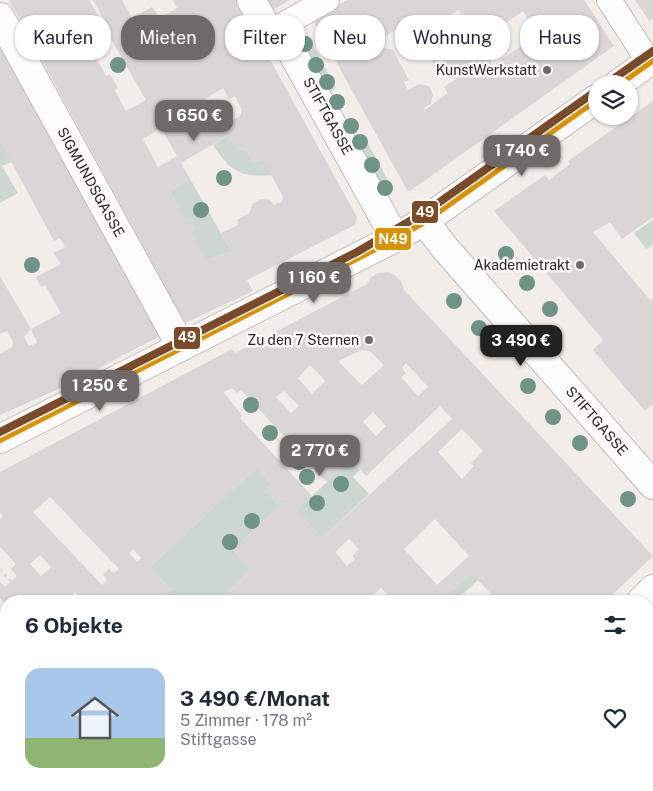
<!DOCTYPE html>
<html lang="de">
<meta charset="utf-8">
<style>
body{margin:0;font-family:"Public Sans",sans-serif;background:#f2f2f3;color:#1f2937;height:100vh;display:flex;flex-direction:column;font-size:19px;white-space:nowrap}
*{box-sizing:border-box;margin:0}
p{font-size:16px;color:#747a83}
.icon{flex:none;width:28px;height:28px;fill:none;stroke:currentColor;stroke-width:2;stroke-linecap:round;stroke-linejoin:round}
.map{position:relative;flex:1;overflow:hidden}
.sheet{position:absolute;left:0px;top:595px;width:654px;height:196px;display:flex;flex-direction:column;background:#fff;border-radius:20px 20px 0 0;box-shadow:0 1px 4px #0004}
.sheet>*{flex:none}
.guide{position:absolute;left:15px;top:15px;width:624px;height:45px;display:flex;gap:10px}
.fabs{position:absolute;left:588px;top:75px;display:grid;gap:10px}
.fabs a{display:grid;place-items:center;width:50px;height:50px;border-radius:50%;background:#fff;box-shadow:0 1px 4px #0004;font-size:25px}
.price{position:absolute;translate:-50% -42px;padding:0 11px;border-radius:10px;background:#6f6a68;color:#fff;font-size:16px;line-height:32px;filter:drop-shadow(0 1px 2px #0008)}
.price::after{content:'';position:absolute;left:50%;top:30px;width:15px;height:11px;margin-left:-8px;background:inherit;clip-path:polygon(0 0,100% 0,50% 100%)}
.price.active{background:#222;color:#fff}
ul{padding:0;list-style:none}
li{display:flex;align-items:center;gap:15px;height:125px;padding:0 25px}
li span{display:grid;place-items:center;flex:none;width:140px;height:100px;border-radius:15px;color:#555}
li>.icon{margin-inline-start:auto}
span .icon{width:60px;height:60px;fill:#fffc;stroke-width:1}
li b{font-size:21px}
h2{display:flex;justify-content:space-between;align-items:center;height:60px;padding:0 25px;font-size:21px}
.chip{padding:0 18px;border-radius:20px;background:#fff;box-shadow:0 1px 4px #0004;font-size:18px;line-height:45px}
.chip.active{background:#6f6a68;color:#fff}
.map>svg:first-child{display:block}
.green{fill:#ccd7cf}
.building{fill:#dad6d5;fill-rule:evenodd}
.lines{fill:none;stroke-linecap:round;stroke-linejoin:round}
.service-casing{stroke:#c1bcb9;stroke-width:18}
.pedestrian-casing{stroke:#c1bcb9;stroke-width:26}
.minor-casing{stroke:#c1bcb9;stroke-width:30}
.path{stroke:#dddbdb;stroke-width:3;stroke-dasharray:4 2.5;stroke-linecap:butt}
.service{stroke:#fdfcfc;stroke-width:15}
.pedestrian{stroke:#fdfcfc;stroke-width:24}
.minor{stroke:#fdfcfc;stroke-width:28}
.bus-1-casing{stroke:#fffaf8;stroke-width:11}
.bus-1{stroke:#d89205;stroke-width:8}
.tram-1-casing{stroke:#fffaf8;stroke-width:11}
.tram-1{stroke:#7a4b2a;stroke-width:8}
.tree{fill:#6f9486}
.poi-dot{fill:#6f6a68;stroke:#fffaf8;stroke-width:2}
.labels{text-anchor:middle;dominant-baseline:central;stroke-width:5;stroke-linejoin:round;paint-order:stroke}
.poi-label{font-size:14px;fill:#282422;stroke:#fffaf8;text-anchor:end}
.street-label{font-size:14px;fill:#282422;stroke:#fffaf8}
.line-badge{stroke:#fffaf8;stroke-width:2}
.badge-label{font-size:14px;text-anchor:middle;font-weight:bold;fill:#fff}
</style>
<div class="map">
<svg width="653" height="791" viewBox="0 0 653 791">
<rect width="100%" height="100%" fill="#f3ede9"/>
<!-- green -->
<g class="green">
<polygon points="307,35 336,88 327,94 298,40"/>
<path d="M229,135L234,147L246,151L254,162L263,159L272,175C240,178 230,171 213,145Z"/>
<polygon points="363,135 393,189 384,194 353,140"/>
<polygon points="0,141 12,162 2,166 18,193 0,203"/>
<polygon points="190,179 231,251 206,261 191,231 195,228 190,219 186,221 170,191"/>
<polygon points="653,220 653,245 646,249 634,233"/>
<polygon points="343,432 360,450 351,459 360,470 353,477 369,494 322,538 297,510 342,468 324,450"/>
<polygon points="257,467 272,485 265,491 277,504 283,498 285,500 233,550 251,570 218,601 157,601 170,589 150,567"/>
<polygon points="471,573 478,580 459,598 462,601 441,601"/>
<polygon points="0,656 4,661 6,659 6,726 0,720"/>
</g>
<!-- building -->
<g class="building">
<path d="M9,0H89L101,20L82,31L106,76L110,74L118,88L115,91L126,111L146,100L107,32L110,30L93,0H122L132,18L152,7L160,18L177,8L173,0H237L357,217L355,225L247,280L253,291L185,323ZM223,88L229,100L235,96L242,110L240,116L225,124L216,107L211,110L205,99ZM161,128L177,156L158,167L143,139ZM229,135L234,147L246,151L254,162L263,159L283,197L282,202L274,205L270,200L261,199L253,204L249,213L237,220L238,225L221,233L231,251L206,261L191,231L195,228L190,219L186,221L170,191L190,179L181,163Z"/>
<polygon points="268,0 290,0 273,10"/>
<path d="M347,0H584L614,46L410,191L407,190L313,20ZM459,10L464,19L456,25L450,15ZM523,11L533,28L526,33L530,40L492,66L490,62L496,57L494,52L487,58L477,43ZM406,24L414,25L434,63L442,58L456,79L444,87L448,93L425,110L424,108L431,104L433,95L429,86L419,84L408,90L404,82L409,80L393,50L380,47L382,38Z"/>
<polygon points="635,0 653,0 653,18 649,21"/>
<path d="M0,45L160,336L63,387L0,415V354L12,347L13,342L7,331L0,334V276L31,329L61,313L45,285L41,287L36,277L61,264L53,253L65,247L60,238L54,241L0,141ZM31,329L37,343L29,346L24,337Z"/>
<polygon points="653,101 653,217 622,239 610,222 593,232 650,300 653,298 653,404 645,411 593,350 603,340 494,211 545,175 549,180 570,164 568,161"/>
<path d="M387,272L395,275L401,281L404,290L653,556L606,601H498L471,573L441,601H394L381,588L367,601H218L251,570L233,550L285,500L283,498L277,504L265,491L272,485L257,467L150,567L170,589L157,601H84L75,592L66,601H6V605L0,598V582L5,587L17,576L11,569L16,564L0,547V519L3,516L0,513V472L232,349L235,353L367,284L371,277L379,273ZM361,350L370,351L384,365L362,385L338,361ZM406,363L428,387L418,396L401,377L406,373L402,368ZM310,365L325,381L312,394L298,378ZM232,388L237,393L241,390L327,482L342,468L324,450L343,432L360,450L351,459L366,476L440,406L452,419L322,538L297,510L312,496L240,418L242,415L223,392ZM284,391L299,406L291,413L276,397ZM373,412L386,426L376,436L363,422ZM462,429L483,451L471,463L474,466L462,479L438,452ZM50,497L119,569L114,573L109,569L103,574L107,580L102,585L33,512ZM435,519L469,556L437,585L404,549ZM349,539L359,549L352,556L355,559L347,566L335,552ZM133,549L141,558L137,562L129,553ZM40,555L51,567L41,576L30,564Z"/>
<polygon points="6,608 6,659 4,661 0,656 0,623 2,621 0,618 0,614"/>
<polygon points="653,630 653,791 576,791 583,785 648,785 648,635"/>
<polygon points="0,753 6,759 6,785 159,785 165,791 0,791"/>
<polygon points="185,785 285,785 279,791 179,791"/>
<polygon points="292,785 329,785 333,789 338,785 413,785 407,791 294,791"/>
<polygon points="491,785 568,785 561,791 485,791"/>
</g>
<g class="lines">
<defs>
<polyline id="service" points="473,785 481,791"/>
<g id="pedestrian">
<polyline points="609,0 649,62"/>
<polyline points="272,31 327,0"/>
</g>
<g id="minor">
<polyline points="251,0 265,24 289,47 395,238"/>
<polyline points="0,17 181,346"/>
<polyline points="618,84 653,59"/>
<polyline points="424,221 444,247 653,485"/>
<polyline points="0,439 395,238 424,221 596,99"/>
<polyline points="641,601 653,589"/>
<polyline points="446,791 452,785"/>
</g>
</defs>
<!-- service casing -->
<use href="#service" class="service-casing"/>
<!-- pedestrian casing -->
<use href="#pedestrian" class="pedestrian-casing"/>
<!-- minor casing -->
<use href="#minor" class="minor-casing"/>
<!-- path -->
<polyline class="path" points="0,569 11,582"/>
<!-- service -->
<use href="#service" class="service"/>
<!-- pedestrian -->
<use href="#pedestrian" class="pedestrian"/>
<!-- minor -->
<use href="#minor" class="minor"/>
<defs>
<g id="bus-1">
<polyline points="618,84 653,59"/>
<polyline points="0,439 395,238 424,221 596,99"/>
</g>
</defs>
<!-- bus-1 casing -->
<use href="#bus-1" class="bus-1-casing"/>
<!-- bus-1 -->
<use href="#bus-1" class="bus-1"/>
<defs>
<g id="tram-1">
<polyline points="606,84 653,51"/>
<polyline points="0,432 357,252 427,211 596,91"/>
</g>
</defs>
<!-- tram-1 casing -->
<use href="#tram-1" class="tram-1-casing"/>
<!-- tram-1 -->
<use href="#tram-1" class="tram-1"/>
</g>
<!-- trees -->
<g class="tree">
<circle cx="305" cy="44" r="8"/>
<circle cx="118" cy="65" r="8"/>
<circle cx="316" cy="65" r="8"/>
<circle cx="327" cy="82" r="8"/>
<circle cx="337" cy="102" r="8"/>
<circle cx="351" cy="126" r="8"/>
<circle cx="360" cy="142" r="8"/>
<circle cx="372" cy="165" r="8"/>
<circle cx="224" cy="178" r="8"/>
<circle cx="385" cy="188" r="8"/>
<circle cx="201" cy="210" r="8"/>
<circle cx="506" cy="254" r="8"/>
<circle cx="32" cy="265" r="8"/>
<circle cx="527" cy="283" r="8"/>
<circle cx="454" cy="301" r="8"/>
<circle cx="550" cy="309" r="8"/>
<circle cx="479" cy="328" r="8"/>
<circle cx="528" cy="386" r="8"/>
<circle cx="251" cy="405" r="8"/>
<circle cx="553" cy="417" r="8"/>
<circle cx="270" cy="433" r="8"/>
<circle cx="580" cy="443" r="8"/>
<circle cx="346" cy="450" r="8"/>
<circle cx="299" cy="462" r="8"/>
<circle cx="307" cy="477" r="8"/>
<circle cx="341" cy="484" r="8"/>
<circle cx="628" cy="499" r="8"/>
<circle cx="317" cy="503" r="8"/>
<circle cx="252" cy="521" r="8"/>
<circle cx="230" cy="542" r="8"/>
</g>
<!-- markers -->
<g class="poi-dot">
<circle cx="547" cy="70" r="5"/>
<circle cx="580" cy="265" r="5"/>
<circle cx="369" cy="340" r="5"/>
</g>
<g class="labels">
<!-- poi labels -->
<g class="poi-label">
<text x="537" y="70">KunstWerkstatt</text>
<text x="570" y="265">Akademietrakt</text>
<text x="359" y="340">Zu den 7 Sternen</text>
</g>
<!-- street labels -->
<g class="street-label">
<text transform="translate(328 116) rotate(61)">STIFTGASSE</text>
<text transform="translate(91 182) rotate(61)">SIGMUNDSGASSE</text>
<text transform="translate(597 421) rotate(49)">STIFTGASSE</text>
</g>
</g>
<g class="line-badge">
<rect x="411" y="200" width="28" height="24" rx="5" fill="#7a4b2a"/>
<rect x="374" y="227" width="38" height="24" rx="5" fill="#d89205"/>
<rect x="173" y="326" width="28" height="24" rx="5" fill="#7a4b2a"/>
</g>
<g class="badge-label">
<text x="425" y="217">49</text>
<text x="393" y="244">N49</text>
<text x="187" y="342">49</text>
</g>
</svg>
<div class="fabs">
<a><svg class="icon" aria-label="layers" viewBox="0 0 24 24"><path d="M12 4l9 5-9 5-9-5zM3 14l9 5 9-5"/></svg></a>
</div>
<b class="price" style="left:194px;top:142px">1 650 €</b>
<b class="price" style="left:522px;top:177px">1 740 €</b>
<b class="price" style="left:314px;top:304px">1 160 €</b>
<b class="price active" style="left:521px;top:367px">3 490 €</b>
<b class="price" style="left:100px;top:412px">1 250 €</b>
<b class="price" style="left:320px;top:477px">2 770 €</b>
<div class="guide">
<a class="chip">Kaufen</a>
<a class="chip active">Mieten</a>
<a class="chip">Filter</a>
<a class="chip">Neu</a>
<a class="chip">Wohnung</a>
<a class="chip">Haus</a>
</div>
<section class="sheet">
<h2>6 Objekte<svg class="icon" aria-label="filters" viewBox="0 0 24 24"><path d="M4 7h16M4 17h16"/><circle cx="9" cy="7" r="2"/><circle cx="15" cy="17" r="2"/></svg></h2>
<ul>
<li><span style="background:linear-gradient(#a9c7e8 70%,#8fb573 0)"><svg class="icon" aria-label="home" viewBox="0 0 24 24"><path d="M3 11l9-7 9 7M6 9v11h12V9"/></svg></span><div><b>3 490 €/Monat</b><p>5 Zimmer · 178 m²</p><p>Stiftgasse</p></div><svg class="icon" aria-label="heart" viewBox="0 0 24 24"><path d="M12 20l-8-8c-3-5 5-10 8-4 3-6 11-1 8 4z"/></svg></li>
</ul>
</section>
</div>
